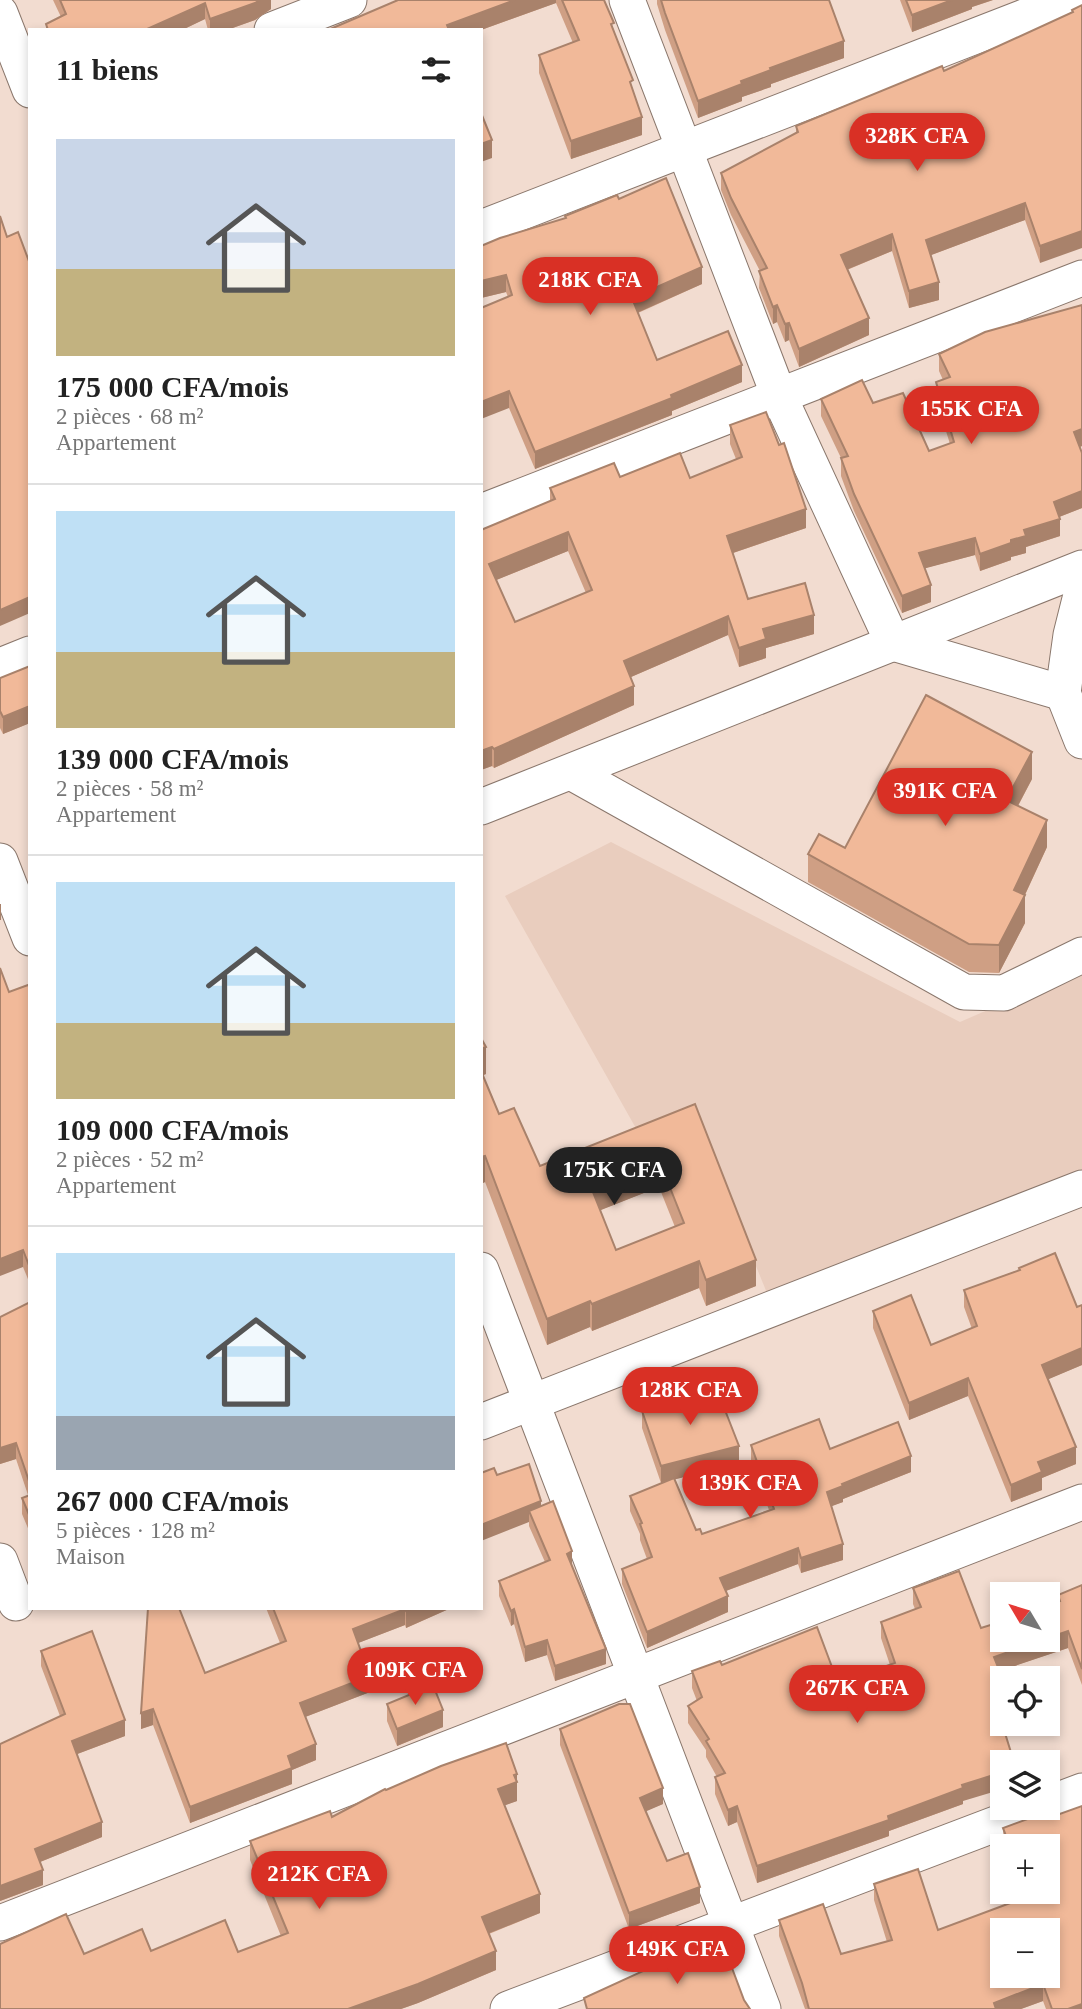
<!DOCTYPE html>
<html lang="fr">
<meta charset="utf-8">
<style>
body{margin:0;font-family:"Times New Roman",serif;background:#f2f2f2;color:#222;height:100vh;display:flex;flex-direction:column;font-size:26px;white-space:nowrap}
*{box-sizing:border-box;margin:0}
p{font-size:23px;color:#767676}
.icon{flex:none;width:38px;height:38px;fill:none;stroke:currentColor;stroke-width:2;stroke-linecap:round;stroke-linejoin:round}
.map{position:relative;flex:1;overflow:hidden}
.details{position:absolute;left:28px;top:28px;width:455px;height:1582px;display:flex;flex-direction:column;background:#fff;border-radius:0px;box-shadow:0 4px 10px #0003}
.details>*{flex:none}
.needle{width:46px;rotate:308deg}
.tools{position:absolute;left:990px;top:1582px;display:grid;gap:14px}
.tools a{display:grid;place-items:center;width:70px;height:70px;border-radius:0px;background:#fff;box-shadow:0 4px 10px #0003;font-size:35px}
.price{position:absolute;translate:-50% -60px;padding:0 16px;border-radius:24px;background:#d93025;color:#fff;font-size:23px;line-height:46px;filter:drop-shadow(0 2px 4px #0008)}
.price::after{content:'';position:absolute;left:50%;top:42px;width:21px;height:16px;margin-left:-10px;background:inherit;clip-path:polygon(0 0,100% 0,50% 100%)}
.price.current{background:#222;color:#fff}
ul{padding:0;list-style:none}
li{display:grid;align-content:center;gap:14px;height:371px;padding:0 28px}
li+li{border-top:2px solid #e0e0e0}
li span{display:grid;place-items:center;height:217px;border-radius:0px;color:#555}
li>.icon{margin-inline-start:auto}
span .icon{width:126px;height:126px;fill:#fffc;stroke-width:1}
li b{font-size:30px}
h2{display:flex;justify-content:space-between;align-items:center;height:84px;padding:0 28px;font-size:30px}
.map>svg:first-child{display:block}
.built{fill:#e9cdbe}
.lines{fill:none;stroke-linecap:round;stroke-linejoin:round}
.street-casing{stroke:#8a776c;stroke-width:37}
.street{stroke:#fff;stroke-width:35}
.wall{fill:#cf9f84;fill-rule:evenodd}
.shaded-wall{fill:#a9826b}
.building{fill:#f1b999;stroke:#a9826b;stroke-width:2;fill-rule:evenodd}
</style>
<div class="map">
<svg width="1082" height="2009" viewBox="0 0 1082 2009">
<rect width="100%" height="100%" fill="#f2dcd0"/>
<!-- built -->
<polygon class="built" points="611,842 960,1022 1082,969 1082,1178 771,1303 697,1121 642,1139 505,896"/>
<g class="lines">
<defs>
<g id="street">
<polyline points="627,0 779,396 893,643 1063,693"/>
<polyline points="0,13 30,90"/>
<polyline points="272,30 349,0"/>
<polyline points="481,228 1068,0"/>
<polyline points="481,512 1082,278"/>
<polyline points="1082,591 1071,635 1063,693 1082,741"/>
<polyline points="0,666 30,654"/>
<polyline points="571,772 964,992 1004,993 1082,955"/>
<polyline points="481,807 1082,568"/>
<polyline points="0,861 30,938"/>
<polyline points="481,1270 763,2009"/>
<polyline points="481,1422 1082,1188"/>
<polyline points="0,1561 16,1603"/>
<polyline points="1048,1804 1082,1791"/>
<polyline points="0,1923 1082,1502"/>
<polyline points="508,2009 1038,1808"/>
</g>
</defs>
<!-- street casing -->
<use href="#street" class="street-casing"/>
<!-- street -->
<use href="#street" class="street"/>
</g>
<!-- wall -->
<g class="wall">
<polygon points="53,0 271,0 271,9 255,20 227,30 208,30 205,19 182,30 46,30 46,24 61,17"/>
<polygon points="398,0 604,0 633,90 642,135 571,159 539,73 539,55 573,43 556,3 481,30"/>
<polygon points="657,0 829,0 844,58 771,84 771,87 742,97 742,101 698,118 665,30 657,4"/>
<polygon points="900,0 993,0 972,7 972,9 912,32"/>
<polygon points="1082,5 1040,263 1025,220 931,255 939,300 909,308 892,251 847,270 869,335 799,367 789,340 785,342 777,322 773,324 759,288 760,271 731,215 721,190 721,173 796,133 796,126 944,71 1072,13 1072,10"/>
<polygon points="619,199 702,284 638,313 657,360 742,382 672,411 672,415 535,469 509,408 508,297 506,292 481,298 481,246 565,219 565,216"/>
<polygon points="1082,305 1082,446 1080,447 1082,508 1059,517 1060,536 1026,547 1026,553 1011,557 1011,560 980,571 975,555 925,568 931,602 902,613 854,511 841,476 841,458 821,416 821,399 873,403 929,451 950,444 936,399 936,382 943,380 939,371 939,354"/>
<path d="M730,425L806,528L733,553L748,599L814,634L766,648V658L739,667L728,635L631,677L634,705L494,768L492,766L481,770V530L550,501V488L620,477L690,478L736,459L730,444ZM568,551L586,593L515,622L496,580Z"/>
<polygon points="30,666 30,723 3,734 0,728 0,678"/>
<polygon points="1032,779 1018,806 1047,847 1025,895 1025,923 999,973 969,972 808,882 808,854 845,848"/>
<polygon points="30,988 30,1284 23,1267 9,992"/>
<path d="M481,1038L486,1074L483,1075L499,1114L540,1166L695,1104L756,1286L706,1306L699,1288L592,1331L590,1327L547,1345L485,1182L481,1184ZM659,1187L675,1227L616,1250L600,1210Z"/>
<polygon points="1019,1268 1077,1307 1082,1305 1082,1365 1048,1379 1076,1464 1042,1478 1042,1490 1011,1502 968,1396 909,1420 873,1328 873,1311 931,1345 972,1329 964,1307 964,1290 1019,1270"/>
<polygon points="30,1302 30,1533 22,1514 22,1498 28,1495 16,1459 0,1464 0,1317"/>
<polygon points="642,1411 739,1463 675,1479 696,1530 702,1534 769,1510 751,1461 751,1445 830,1449 911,1472 843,1499 843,1502 831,1506 843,1560 801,1573 798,1564 726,1591 728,1612 647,1648 622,1584 622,1569 647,1559 640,1540 640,1534 630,1511 630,1496 661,1483 642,1428"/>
<polygon points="497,1475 541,1506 572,1566 606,1664 555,1681 547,1655 525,1662 514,1624 511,1626 499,1596 499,1581 545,1562 529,1526 529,1522"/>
<polygon points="1082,1585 1082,1685 1068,1648 999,1671 1003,1714 1000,1715 963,1801 963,1804 889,1831 889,1836 757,1883 737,1822 728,1826 715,1794 715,1777 717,1777 706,1757 706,1750 688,1723 688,1706 697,1701 692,1688 692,1671 722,1665 838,1683 890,1665 881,1638 881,1622 915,1609 913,1604 913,1588 981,1628 1058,1602 1058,1595"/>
<polygon points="266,1608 451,1608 406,1628 405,1625 358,1643 370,1692 305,1717 316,1760 292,1770 292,1784 190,1823 153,1725 141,1729 141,1713 205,1673 280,1643"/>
<polygon points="41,1651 125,1736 77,1754 102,1837 40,1862 43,1885 0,1901 60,1716 41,1666"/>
<polygon points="387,1704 443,1727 397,1746 387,1721"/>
<polygon points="560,1729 663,1804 645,1811 667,1861 700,1903 629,1929 560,1745"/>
<polygon points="517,1774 517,1801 505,1805 540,1913 489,1934 496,1970 418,2003 401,2009 0,2009 84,1954 151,1951 238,1952 281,1936 250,1860 250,1841 332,1817 386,1790"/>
<path d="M1082,1806V2009H1046L1043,2001L1021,2009H805L779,1936V1920L823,1904L841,1954L887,1942L874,1900V1884L918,1869L938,1930L1023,1898L1021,1892H1048V1846H1004L1003,1828L1055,1809L1057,1815ZM1003,1930H1048V1976H1003Z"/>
</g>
<!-- shaded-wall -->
<g class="shaded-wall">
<polygon points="260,0 271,0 271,9 255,20 227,30 210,30 210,19"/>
<polygon points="515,0 556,0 556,3 481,30 447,30 447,25"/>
<polygon points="952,0 993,0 972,7 972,9 912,32 912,15"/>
<polygon points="205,3 205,19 182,30 145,30"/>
<polygon points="844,41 844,58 771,84 771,87 742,97 742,101 698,118 698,101 770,68"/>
<polygon points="642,117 642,135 571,159 571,141"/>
<polygon points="492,140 492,158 481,162 481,144"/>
<polygon points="1025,203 1025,220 926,257 926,240"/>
<polygon points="1082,231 1082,248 1040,263 1040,246"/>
<polygon points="892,234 892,251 841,272 841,255"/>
<polygon points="702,267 702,284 632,315 632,298"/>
<polygon points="506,275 506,292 481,298 481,281"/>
<polygon points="939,282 939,300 909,308 909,291"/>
<polygon points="777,305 777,322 773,324 773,307"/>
<polygon points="869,318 869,335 799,367 799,349"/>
<polygon points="789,323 789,340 785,342 785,324"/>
<polygon points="742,365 742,382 672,411 672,415 535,469 535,452"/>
<polygon points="509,391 509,408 481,419 481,402"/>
<polygon points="1082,429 1082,446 1074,449 1074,432"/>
<polygon points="1082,491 1082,508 1054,519 1054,502"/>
<polygon points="806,509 806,528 727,555 727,536"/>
<polygon points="1060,519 1060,536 1026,547 1026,553 1011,557 1011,560 980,571 980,554 1011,540 1024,530"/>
<polygon points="568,532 568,551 489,583 489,564"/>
<polygon points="975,538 975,555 919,570 919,553"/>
<polygon points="931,585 931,602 902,613 902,596"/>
<polygon points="30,597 30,613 0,626 0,610"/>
<polygon points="814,615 814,634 766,648 766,658 739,667 739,648 763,629"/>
<polygon points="728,616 728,635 624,680 624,661"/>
<polygon points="634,686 634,705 494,768 494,749"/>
<polygon points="30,706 30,723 3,734 3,717"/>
<polygon points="492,747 492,766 481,770 481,751"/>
<polygon points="1032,752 1032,779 1006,828 1006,800"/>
<polygon points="1047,820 1047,847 1022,901 1025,895 1025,923 999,973 999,945 1014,890"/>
<rect x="0" y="904" width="1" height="16"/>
<polygon points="486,1047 486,1074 481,1076 481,1049"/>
<polygon points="485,1156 485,1182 481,1184 481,1157"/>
<polygon points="659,1160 659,1187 591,1214 591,1187"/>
<polygon points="23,1250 23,1267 0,1276 0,1259"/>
<polygon points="756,1260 756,1286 706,1306 706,1280"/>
<polygon points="699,1261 699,1288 592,1331 592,1304"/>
<polygon points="590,1301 590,1327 547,1345 547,1319"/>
<polygon points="1082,1348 1082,1365 1042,1382 1042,1365"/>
<polygon points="968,1378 968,1396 909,1420 909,1403"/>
<polygon points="16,1443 16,1459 0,1464 0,1448"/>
<polygon points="739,1446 739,1463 661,1483 661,1466"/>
<polygon points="1076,1447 1076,1464 1042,1478 1042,1490 1011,1502 1011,1485 1038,1462"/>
<polygon points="911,1456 911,1472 843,1499 843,1502 827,1508 827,1492 842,1484"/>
<polygon points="541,1501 541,1517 529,1511 529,1522 481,1541 481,1525"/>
<polygon points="843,1544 843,1560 801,1573 801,1558"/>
<polygon points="798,1548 798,1564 720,1593 720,1578"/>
<polygon points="572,1551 572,1566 567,1569 567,1554"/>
<polygon points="728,1596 728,1612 647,1648 647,1632"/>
<polygon points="413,1608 451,1608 406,1628 406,1611"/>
<polygon points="405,1609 405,1625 353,1645 353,1629"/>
<polygon points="514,1609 514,1624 511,1626 511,1611"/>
<polygon points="1068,1631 1068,1648 994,1673 994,1657 1043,1640 1048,1640 1048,1638"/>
<polygon points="547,1640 547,1655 525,1662 525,1647"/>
<polygon points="606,1649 606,1664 555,1681 555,1666"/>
<polygon points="370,1676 370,1692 300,1719 300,1703"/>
<polygon points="1003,1698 1003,1714 995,1717 995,1701"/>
<polygon points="153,1709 153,1725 141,1729 141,1713"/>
<polygon points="443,1710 443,1727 397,1746 397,1729"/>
<polygon points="125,1720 125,1736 72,1756 72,1741"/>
<polygon points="316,1744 316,1760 292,1770 292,1784 190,1823 190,1807 288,1756"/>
<polygon points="1003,1772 1003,1789 963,1801 963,1804 889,1831 889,1836 757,1883 757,1866 888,1816 962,1785"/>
<polygon points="517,1774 517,1801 498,1808 498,1789"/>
<polygon points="663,1788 663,1804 640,1814 640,1798"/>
<polygon points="737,1806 737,1822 728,1826 728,1810"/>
<polygon points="102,1822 102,1837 35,1864 35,1849"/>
<polygon points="43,1870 43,1885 0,1901 0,1886"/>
<polygon points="700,1887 700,1903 629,1929 629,1913"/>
<polygon points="540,1894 540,1913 482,1936 482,1917"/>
<polygon points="496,1951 496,1970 418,2003 401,2009 348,2009"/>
<polygon points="1043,1984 1043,2001 1021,2009 994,2009 994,2003"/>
<polygon points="1082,2004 1082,2009 1068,2009"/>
</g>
<!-- building -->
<g class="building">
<polygon points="60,0 260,0 255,3 210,19 205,3 145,30 48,30 46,24 66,14"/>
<polygon points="398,0 515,0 447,25 449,30 328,30"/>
<polygon points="562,0 604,0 614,23 611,24 633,80 630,82 642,117 571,141 539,55 579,40"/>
<polygon points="661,0 829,0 844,41 770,68 771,70 741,81 742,84 698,101 665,13"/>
<polygon points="906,0 952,0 912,15"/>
<polygon points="1082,5 1082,231 1040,246 1025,203 926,240 939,282 909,291 892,234 841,255 869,318 799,349 789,323 785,324 777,305 773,307 759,271 767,268 731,198 721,173 798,132 796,126 942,66 944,71 1073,12 1072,10"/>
<polygon points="481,113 492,140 481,144"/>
<polygon points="666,178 702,267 632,298 657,360 728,331 742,365 671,395 672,398 535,452 509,391 481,402 481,308 512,295 506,275 481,281 481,246 500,238 566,218 565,216 617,195 619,199"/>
<polygon points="0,216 7,237 18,232 30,264 30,597 0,610"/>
<polygon points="1082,305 1082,429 1074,432 1082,453 1082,491 1054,502 1060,519 1024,530 1026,536 1011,540 1011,543 980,554 975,538 919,553 931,585 902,596 854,494 841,458 848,456 821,399 862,380 873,403 903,393 929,451 954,442 936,382 950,377 939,354 985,332"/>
<path d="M766,412L779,445L784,443L806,509L727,536L748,599L805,583L814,615L763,629L766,639L739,648L728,616L624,661L634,686L494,749L492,747L481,751V530L555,499L550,488L614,463L620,477L680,453L690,478L742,457L730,425ZM568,532L592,590L515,622L489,564Z"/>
<polygon points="30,666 30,706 3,717 0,711 0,678"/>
<polygon points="926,695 1032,752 1006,800 1047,820 1014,890 1025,895 999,945 969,944 808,854 819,834 845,848"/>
<polygon points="0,968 9,992 28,985 30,988 30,1268 23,1250 0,1259"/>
<polygon points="481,1038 486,1047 481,1049"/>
<path d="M481,1071L499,1114L514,1108L540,1166L695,1104L756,1260L706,1280L699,1261L592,1304L590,1301L547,1319L485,1156L481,1157ZM659,1160L684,1223L616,1250L591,1187Z"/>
<polygon points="1055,1253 1077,1307 1082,1305 1082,1348 1042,1365 1076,1447 1038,1462 1042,1472 1011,1485 968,1378 909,1403 873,1311 911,1295 931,1345 977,1326 964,1290 1020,1270 1019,1268"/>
<polygon points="30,1302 30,1484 16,1443 0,1448 0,1317"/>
<polygon points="716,1387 739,1446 661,1466 642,1411"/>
<polygon points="819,1419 830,1449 898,1422 911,1456 842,1484 843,1486 827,1492 843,1544 801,1558 798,1548 720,1578 728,1596 647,1632 622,1569 652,1557 640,1524 642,1523 630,1496 674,1478 696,1530 700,1529 702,1534 774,1509 751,1445"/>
<polygon points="529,1464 541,1501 481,1525 481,1473 494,1468 497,1475"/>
<polygon points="30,1495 30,1517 22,1498"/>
<polygon points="553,1501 572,1551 567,1554 606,1649 555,1666 547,1640 525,1647 514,1609 511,1611 499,1581 550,1560 529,1511"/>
<polygon points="959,1571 981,1628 1003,1621 1003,1640 1043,1640 994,1657 1003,1680 1003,1698 995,1701 1014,1762 1003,1762 1003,1772 962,1785 963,1788 888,1816 889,1820 757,1866 737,1806 728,1810 715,1777 725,1773 706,1741 709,1739 688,1706 702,1697 692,1671 720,1661 722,1665 817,1627 838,1683 895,1663 881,1622 921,1607 913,1588"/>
<polygon points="1082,1585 1082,1669 1068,1631 1048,1638 1048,1605 1060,1601 1058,1595"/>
<polygon points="148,1608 179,1608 205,1673 286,1641 273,1608 413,1608 406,1611 405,1609 353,1629 370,1676 300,1703 316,1744 288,1756 292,1768 190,1807 153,1709 141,1713"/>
<polygon points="92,1631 125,1720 72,1741 102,1822 35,1849 43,1870 0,1886 0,1744 65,1714 41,1651"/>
<polygon points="433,1685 443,1710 397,1729 387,1704"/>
<polygon points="619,1704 630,1704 663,1788 640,1798 667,1861 688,1853 700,1887 629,1913 560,1729"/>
<polygon points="506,1743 517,1774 514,1775 517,1782 498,1789 540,1894 482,1917 496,1951 418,1984 348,2009 0,2009 0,1944 66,1914 84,1954 142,1929 151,1951 225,1920 238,1952 288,1933 250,1841 330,1811 332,1817 385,1789 386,1790 441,1766"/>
<path d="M1082,1806V2004L1068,2009H1052L1043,1984L994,2003L996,2009H809L802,1983L779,1920L823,1904L841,1954L892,1940L874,1884L918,1869L938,1930L1029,1896L1027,1892H1048V1846H1010L1003,1828L1055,1809L1057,1815ZM1003,1930H1048V1976H1003Z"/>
<polygon points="723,1944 744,2000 750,2009 587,2009 584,1998 669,1959 671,1965"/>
</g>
</svg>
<div class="tools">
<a><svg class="needle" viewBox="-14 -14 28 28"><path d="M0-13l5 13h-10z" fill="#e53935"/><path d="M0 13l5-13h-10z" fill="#767676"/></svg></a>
<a><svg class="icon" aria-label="locate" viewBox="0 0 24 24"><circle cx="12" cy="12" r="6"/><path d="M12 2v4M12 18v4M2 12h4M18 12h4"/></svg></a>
<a><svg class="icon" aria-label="layers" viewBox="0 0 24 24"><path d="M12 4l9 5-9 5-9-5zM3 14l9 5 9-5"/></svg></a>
<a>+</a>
<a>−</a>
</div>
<b class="price" style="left:917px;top:173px">328K CFA</b>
<b class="price" style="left:590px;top:317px">218K CFA</b>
<b class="price" style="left:971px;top:446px">155K CFA</b>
<b class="price" style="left:945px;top:828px">391K CFA</b>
<b class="price current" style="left:614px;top:1207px">175K CFA</b>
<b class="price" style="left:690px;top:1427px">128K CFA</b>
<b class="price" style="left:750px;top:1520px">139K CFA</b>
<b class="price" style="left:415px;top:1707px">109K CFA</b>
<b class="price" style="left:857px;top:1725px">267K CFA</b>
<b class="price" style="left:319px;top:1911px">212K CFA</b>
<b class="price" style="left:677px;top:1986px">149K CFA</b>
<section class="details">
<h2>11 biens<svg class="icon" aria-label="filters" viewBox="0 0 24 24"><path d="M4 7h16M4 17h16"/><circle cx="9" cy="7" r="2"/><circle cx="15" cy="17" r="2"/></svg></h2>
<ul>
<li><span style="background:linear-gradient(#c9d6e8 60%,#c2b280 0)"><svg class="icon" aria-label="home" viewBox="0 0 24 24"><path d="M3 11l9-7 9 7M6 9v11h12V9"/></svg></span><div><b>175 000 CFA/mois</b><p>2 pièces · 68 m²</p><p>Appartement</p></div></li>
<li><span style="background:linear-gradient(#bfe0f5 65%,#c2b280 0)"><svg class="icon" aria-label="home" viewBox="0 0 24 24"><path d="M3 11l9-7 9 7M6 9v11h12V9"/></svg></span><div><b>139 000 CFA/mois</b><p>2 pièces · 58 m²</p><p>Appartement</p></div></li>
<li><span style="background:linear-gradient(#bfe0f5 65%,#c2b280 0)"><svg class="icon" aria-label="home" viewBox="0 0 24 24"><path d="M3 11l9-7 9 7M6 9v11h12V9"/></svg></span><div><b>109 000 CFA/mois</b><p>2 pièces · 52 m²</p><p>Appartement</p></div></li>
<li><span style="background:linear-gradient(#bfe0f5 75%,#9aa5b1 0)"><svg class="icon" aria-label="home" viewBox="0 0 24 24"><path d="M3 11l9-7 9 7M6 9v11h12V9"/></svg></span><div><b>267 000 CFA/mois</b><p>5 pièces · 128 m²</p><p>Maison</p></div></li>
</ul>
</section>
</div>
